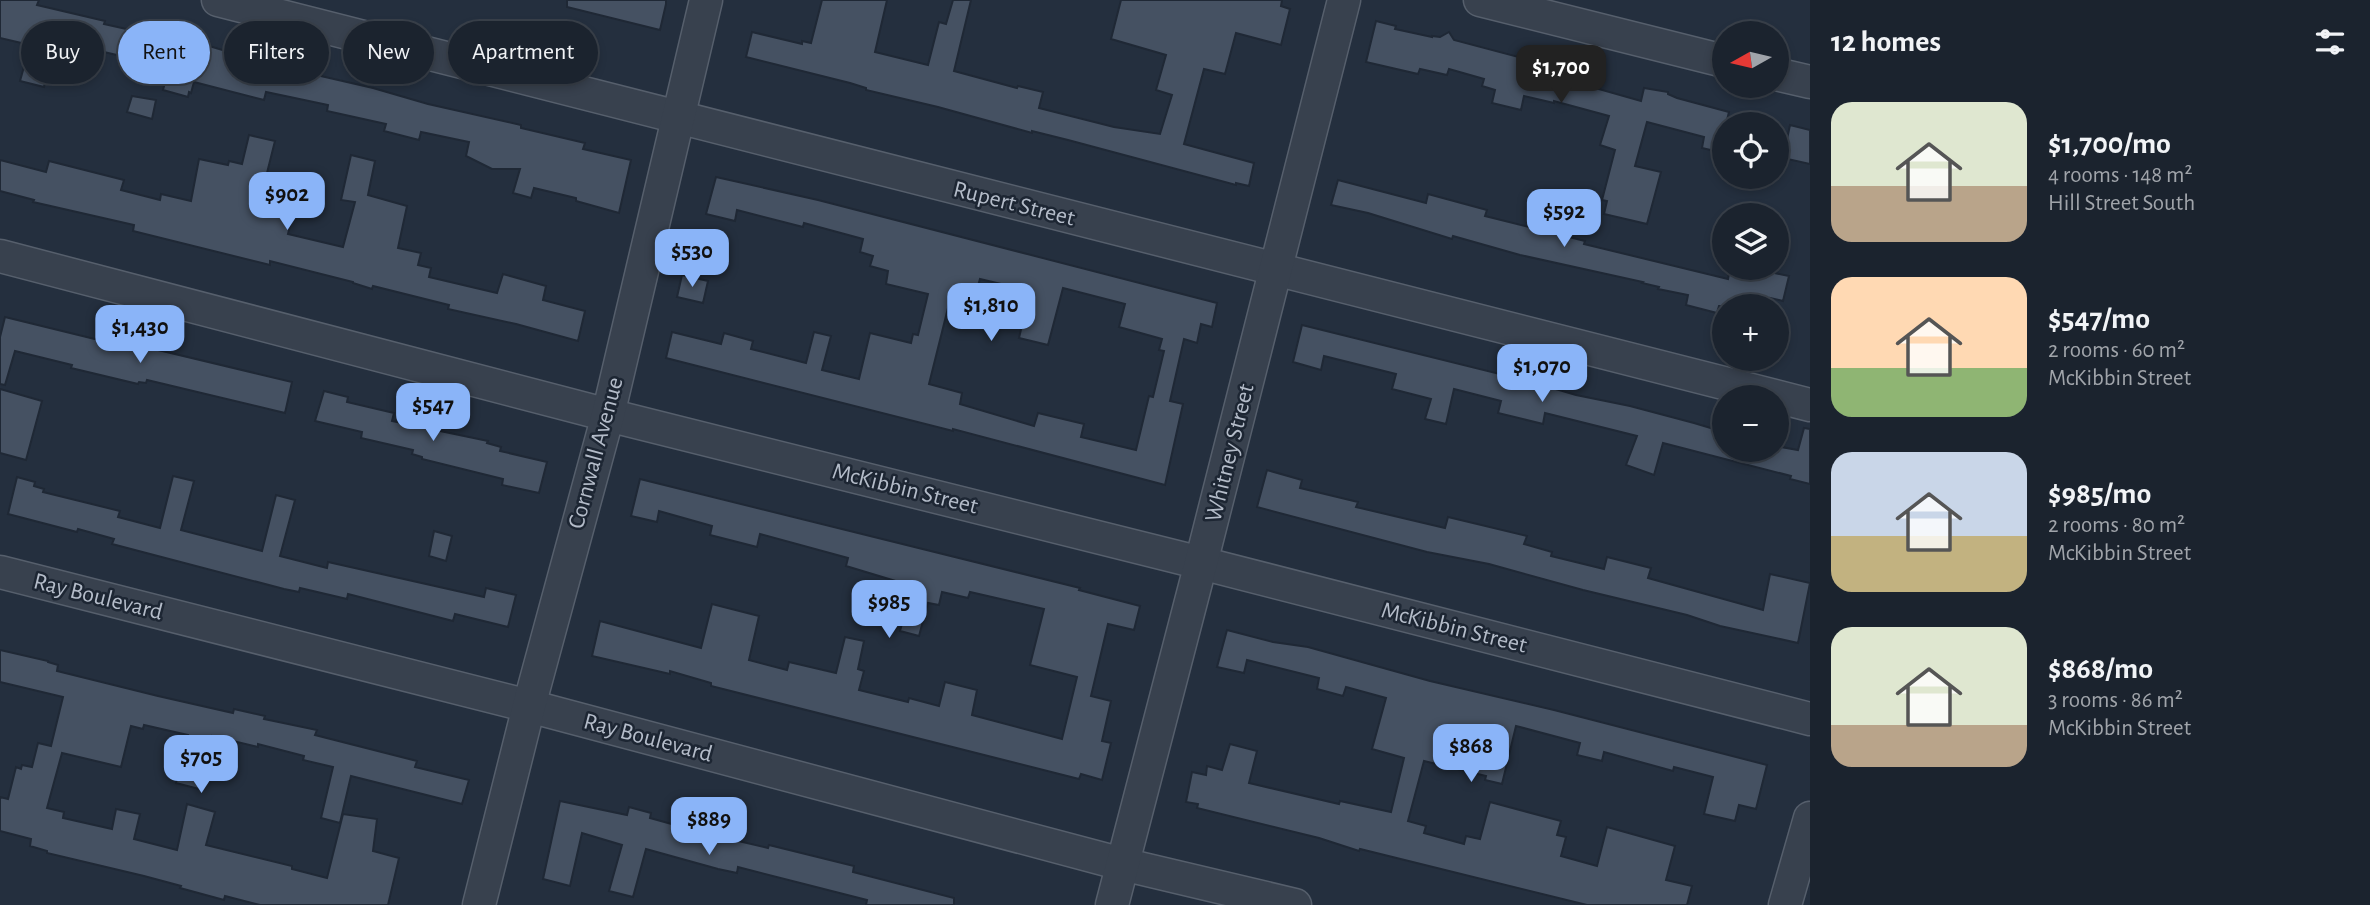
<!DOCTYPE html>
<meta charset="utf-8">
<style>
body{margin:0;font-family:"Alegreya Sans",sans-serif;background:#282f3a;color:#f1f3f6;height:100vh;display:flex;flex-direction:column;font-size:26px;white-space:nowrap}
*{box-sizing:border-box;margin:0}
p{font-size:23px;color:#a0a4aa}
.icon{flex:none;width:38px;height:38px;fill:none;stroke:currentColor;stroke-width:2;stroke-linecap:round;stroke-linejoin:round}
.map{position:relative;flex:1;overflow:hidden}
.side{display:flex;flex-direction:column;background:#1b232e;width:560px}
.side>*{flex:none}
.guide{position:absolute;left:21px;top:21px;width:665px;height:63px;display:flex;gap:14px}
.needle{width:46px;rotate:262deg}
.tools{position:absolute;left:1712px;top:21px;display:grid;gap:14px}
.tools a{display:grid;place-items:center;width:77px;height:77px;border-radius:50%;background:#1b232e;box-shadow:0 4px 10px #0003,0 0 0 2px #39404a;font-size:35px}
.price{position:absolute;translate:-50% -60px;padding:0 16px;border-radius:14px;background:#8ab4f8;color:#111;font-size:23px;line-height:46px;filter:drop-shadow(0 2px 4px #0008)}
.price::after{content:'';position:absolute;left:50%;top:42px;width:21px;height:16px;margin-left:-10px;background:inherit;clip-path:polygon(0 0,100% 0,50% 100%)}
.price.selected{background:#222;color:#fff}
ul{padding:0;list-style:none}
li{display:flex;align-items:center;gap:21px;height:175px;padding:0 21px}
li span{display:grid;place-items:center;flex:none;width:196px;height:140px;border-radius:21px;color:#555}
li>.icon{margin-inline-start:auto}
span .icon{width:84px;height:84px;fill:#fffc;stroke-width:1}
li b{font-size:30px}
h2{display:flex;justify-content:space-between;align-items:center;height:84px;padding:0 21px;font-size:30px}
.tag{padding:0 24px;border-radius:32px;background:#1b232e;box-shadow:0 4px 10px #0003,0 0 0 2px #39404a;font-size:24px;line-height:63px}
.tag.selected{background:#8ab4f8;color:#111}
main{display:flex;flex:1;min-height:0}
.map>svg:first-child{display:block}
.building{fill:#455162;stroke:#1f2835;stroke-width:2;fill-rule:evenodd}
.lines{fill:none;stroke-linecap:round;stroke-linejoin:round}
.minor-casing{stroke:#565f6c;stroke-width:35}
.minor{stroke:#38414e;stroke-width:32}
.labels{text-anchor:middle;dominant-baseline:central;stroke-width:5;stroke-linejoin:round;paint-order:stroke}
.street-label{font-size:24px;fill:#b4bcc9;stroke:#1d2633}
</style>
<main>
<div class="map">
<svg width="1810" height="905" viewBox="0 0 1810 905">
<rect width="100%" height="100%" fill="#242f3e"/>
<!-- building -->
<g class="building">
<polygon points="0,0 39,0 37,5 105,21 104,24 140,32 141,29 199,43 273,65 373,88 428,104 521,125 521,128 585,143 583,149 631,160 619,213 576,201 576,198 534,188 531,198 513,193 520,169 492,169 466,156 469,142 421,132 419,140 384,131 386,124 327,111 328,105 266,92 264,100 194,82 191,93 189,92 188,97 163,90 169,67 56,41 44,87 20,81 30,45 0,38"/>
<polygon points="567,0 666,0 666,4 660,30 567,7"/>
<polygon points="822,0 887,0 875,52 928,65 939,22 946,24 953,0 971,0 954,71 1017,88 1018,86 1043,92 1039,108 1114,127 1160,134 1172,95 1156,90 1166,55 1111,39 1121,0 1282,0 1281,6 1290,9 1281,45 1236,33 1225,74 1204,69 1184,144 1254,163 1249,186 1236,183 1236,185 1068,140 1032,131 1032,133 938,107 866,90 866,88 850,83 746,57 752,32 802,44 802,41 811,43"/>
<polygon points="1376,21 1396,26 1395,29 1432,37 1432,36 1440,37 1449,32 1454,40 1560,68 1560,78 1641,101 1644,88 1668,92 1668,94 1677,98 1729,112 1726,124 1724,124 1719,152 1702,148 1704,137 1647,122 1635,166 1661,172 1647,224 1604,214 1607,201 1602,200 1615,150 1600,145 1609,116 1554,101 1554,103 1524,96 1521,110 1492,103 1495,90 1482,86 1484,79 1449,69 1447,75 1420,69 1418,74 1366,62"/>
<polygon points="132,96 156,100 152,119 127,112"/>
<polygon points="1790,125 1810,130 1810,164 1783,158"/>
<polygon points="249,135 275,141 267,173 281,176 272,212 292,217 288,234 343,247 355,202 341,200 351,155 375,161 368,195 407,206 398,248 421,253 418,265 431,268 429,277 497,293 503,274 546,286 543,300 585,311 578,341 516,324 448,309 449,305 373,286 372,289 353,283 353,282 270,261 270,265 133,231 134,225 33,202 34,200 0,191 0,160 46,172 49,161 124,180 121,190 160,200 161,194 191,201 199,159 228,165 229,161 242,164"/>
<path d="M716,177L818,200L1217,303L1212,327L1201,324L1197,343L1184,339L1170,401L1183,404L1165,485L953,429V431L666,358L672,332L721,344L724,333L753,341L751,349L806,363L814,332L831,336L822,370L859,379L870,333L911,343L913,334L918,335L928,294L886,284L888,271L870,266L873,256L860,252L863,239L804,223L803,227L737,210L735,221L706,214ZM980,279L1030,291L1019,338L1048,345L1063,288L1125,304L1119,327L1162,339L1159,350L1164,351L1153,397L1149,396L1136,450L1081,437L1084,424L1038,413L1034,426L960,404L962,393L929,384L950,300L972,306Z"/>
<polygon points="1338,180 1426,203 1428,194 1487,210 1485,216 1585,241 1584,244 1728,279 1730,268 1751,268 1789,276 1783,301 1770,298 1768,306 1719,306 1717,313 1686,305 1688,295 1658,289 1659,287 1642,283 1643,282 1520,255 1453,236 1452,239 1368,213 1331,205"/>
<polygon points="682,275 708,281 703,303 677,297"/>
<polygon points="5,317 107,342 108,338 292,382 285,413 147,380 146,383 139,382 138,384 71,368 72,365 15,351 5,385 0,384 0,337"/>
<polygon points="1302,325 1532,382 1576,395 1630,406 1694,423 1724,432 1724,450 1776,450 1776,446 1798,450 1804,428 1810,429 1810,484 1790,479 1791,476 1663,443 1654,475 1626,465 1637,436 1545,413 1543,424 1498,413 1501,401 1454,389 1446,424 1425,419 1431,399 1392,389 1396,374 1324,356 1321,370 1293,362"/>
<polygon points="0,389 42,401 26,460 0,453"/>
<polygon points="324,391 348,397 347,402 394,413 392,421 488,441 487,443 501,447 500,451 547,462 539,493 502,485 503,479 422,459 422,457 412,454 413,450 361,438 362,432 315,421"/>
<polygon points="1267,470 1302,480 1300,488 1358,502 1356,507 1445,528 1448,517 1527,536 1524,544 1552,552 1551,556 1604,569 1607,557 1651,568 1648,578 1763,610 1770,574 1810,583 1798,643 1720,626 1687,615 1583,590 1489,564 1427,552 1257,507"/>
<polygon points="173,476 194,481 181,530 262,551 276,495 295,500 280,556 327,568 328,562 484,597 486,588 516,595 508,627 455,614 453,621 348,594 347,599 300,588 299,592 284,589 112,544 114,539 78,529 77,532 8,514 17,477 35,482 34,486 44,489 43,492 120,511 118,517 160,528"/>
<polygon points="640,479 1080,588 1079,590 1140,606 1134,630 1108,624 1091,696 1111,701 1102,741 1111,743 1102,780 1081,774 1079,779 711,686 711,683 670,671 670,674 592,656 600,621 701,648 712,604 759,616 749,660 787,670 789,662 836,673 845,637 864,641 858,669 864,671 859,690 908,702 909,698 939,706 945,682 977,690 972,715 1062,739 1077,677 1030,665 1044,609 970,592 968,598 942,592 939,605 928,603 919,636 900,631 912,586 846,566 848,558 760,534 757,547 710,535 712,526 659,511 657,522 631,516"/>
<polygon points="434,531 452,536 446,561 429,556"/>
<polygon points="1227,630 1273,642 1308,647 1430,681 1554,710 1767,765 1756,809 1739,805 1735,821 1704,814 1713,777 1674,767 1673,771 1604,752 1602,761 1577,755 1580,743 1516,726 1502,784 1485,780 1486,776 1424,761 1408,821 1426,826 1424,833 1464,844 1466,836 1480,839 1490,802 1561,821 1557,835 1566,837 1561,856 1597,866 1607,827 1675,846 1666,880 1692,886 1687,905 1587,905 1360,849 1359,851 1319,838 1197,808 1198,804 1186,802 1192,772 1206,775 1207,766 1222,770 1230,744 1257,751 1249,783 1339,804 1340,801 1391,812 1404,758 1372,749 1386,698 1346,687 1343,696 1317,689 1319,678 1247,660 1244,673 1217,667"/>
<polygon points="0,650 48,661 48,662 58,665 57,671 158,696 233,713 234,709 265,716 264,719 317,730 315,735 417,761 415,767 469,780 462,804 351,776 340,823 321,818 333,767 303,760 304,756 258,744 258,747 212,736 199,789 176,783 188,735 144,725 143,729 131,726 121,767 62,753 47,808 64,812 63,818 112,829 116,809 140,814 134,839 177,850 187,804 215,812 206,845 292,866 292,869 327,878 343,814 377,819 373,851 399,858 388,905 260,905 225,896 224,900 180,888 181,886 144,876 47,853 47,851 30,846 31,839 0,831 0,797 8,799 16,767 21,769 22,765 32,767 38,743 51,746 63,697 0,682"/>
<polygon points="560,801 627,815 629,807 651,813 650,818 704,833 768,848 769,845 854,866 853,872 954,898 954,905 866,905 867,900 812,886 738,867 737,873 718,869 646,849 633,897 609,891 622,845 582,833 570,886 543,879"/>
</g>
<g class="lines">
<defs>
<g id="minor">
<polyline points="218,0 1810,405"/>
<polyline points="1480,0 1724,61"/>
<polyline points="1776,74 1810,82"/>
<polyline points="0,256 608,415 1201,563 1810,719"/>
<polyline points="0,572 529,706 1122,864 1295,905"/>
<polyline points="479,905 529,706 608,415 706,0"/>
<polyline points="1112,905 1201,563 1344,0"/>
<polyline points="1785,905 1810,818"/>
</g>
</defs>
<!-- minor casing -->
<use href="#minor" class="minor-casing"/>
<!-- minor -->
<use href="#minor" class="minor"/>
</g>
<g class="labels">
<!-- street labels -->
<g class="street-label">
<text transform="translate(1014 204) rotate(14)">Rupert Street</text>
<text transform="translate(596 453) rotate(-75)">Cornwall Avenue</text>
<text transform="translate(1230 453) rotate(-76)">Whitney Street</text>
<text transform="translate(905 489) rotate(14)">McKibbin Street</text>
<text transform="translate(98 597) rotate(14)">Ray Boulevard</text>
<text transform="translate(1454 628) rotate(14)">McKibbin Street</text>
<text transform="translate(648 738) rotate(15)">Ray Boulevard</text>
</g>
</g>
</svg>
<div class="tools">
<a><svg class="needle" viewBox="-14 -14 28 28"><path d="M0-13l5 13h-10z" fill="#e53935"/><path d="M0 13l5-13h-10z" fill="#a0a4aa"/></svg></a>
<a><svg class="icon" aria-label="locate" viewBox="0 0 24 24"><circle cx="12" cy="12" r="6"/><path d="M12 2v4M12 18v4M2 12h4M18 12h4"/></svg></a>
<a><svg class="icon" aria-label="layers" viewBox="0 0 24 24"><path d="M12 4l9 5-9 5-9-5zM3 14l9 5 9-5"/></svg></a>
<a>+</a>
<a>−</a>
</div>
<b class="price selected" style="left:1561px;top:105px">$1,700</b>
<b class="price" style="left:287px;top:232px">$902</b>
<b class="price" style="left:1564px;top:249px">$592</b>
<b class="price" style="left:692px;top:289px">$530</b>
<b class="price" style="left:991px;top:343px">$1,810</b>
<b class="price" style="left:140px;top:365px">$1,430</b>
<b class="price" style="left:1542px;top:404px">$1,070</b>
<b class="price" style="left:433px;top:443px">$547</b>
<b class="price" style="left:889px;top:640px">$985</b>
<b class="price" style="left:1471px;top:784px">$868</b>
<b class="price" style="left:201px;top:795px">$705</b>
<b class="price" style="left:709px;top:857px">$889</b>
<div class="guide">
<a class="tag">Buy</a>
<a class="tag selected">Rent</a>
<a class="tag">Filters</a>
<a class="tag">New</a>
<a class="tag">Apartment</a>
</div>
</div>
<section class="side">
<h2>12 homes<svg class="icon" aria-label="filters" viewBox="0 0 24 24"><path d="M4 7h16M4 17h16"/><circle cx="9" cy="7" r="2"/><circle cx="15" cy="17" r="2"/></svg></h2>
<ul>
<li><span style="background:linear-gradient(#dfe7d0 60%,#b9a48a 0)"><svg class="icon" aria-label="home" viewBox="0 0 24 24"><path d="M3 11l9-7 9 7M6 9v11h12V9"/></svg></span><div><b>$1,700/mo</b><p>4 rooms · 148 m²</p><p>Hill Street South</p></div></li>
<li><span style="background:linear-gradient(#ffd9b3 65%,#8fb573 0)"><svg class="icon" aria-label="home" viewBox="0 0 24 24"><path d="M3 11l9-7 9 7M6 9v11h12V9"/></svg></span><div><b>$547/mo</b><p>2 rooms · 60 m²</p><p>McKibbin Street</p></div></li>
<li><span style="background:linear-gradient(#c9d6e8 60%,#c2b280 0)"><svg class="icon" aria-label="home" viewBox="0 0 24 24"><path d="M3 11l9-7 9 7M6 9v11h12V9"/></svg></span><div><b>$985/mo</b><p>2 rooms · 80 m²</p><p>McKibbin Street</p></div></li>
<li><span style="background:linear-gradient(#dfe7d0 70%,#b9a48a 0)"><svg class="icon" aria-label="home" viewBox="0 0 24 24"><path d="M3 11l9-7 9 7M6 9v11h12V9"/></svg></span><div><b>$868/mo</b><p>3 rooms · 86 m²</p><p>McKibbin Street</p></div></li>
</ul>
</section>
</main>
